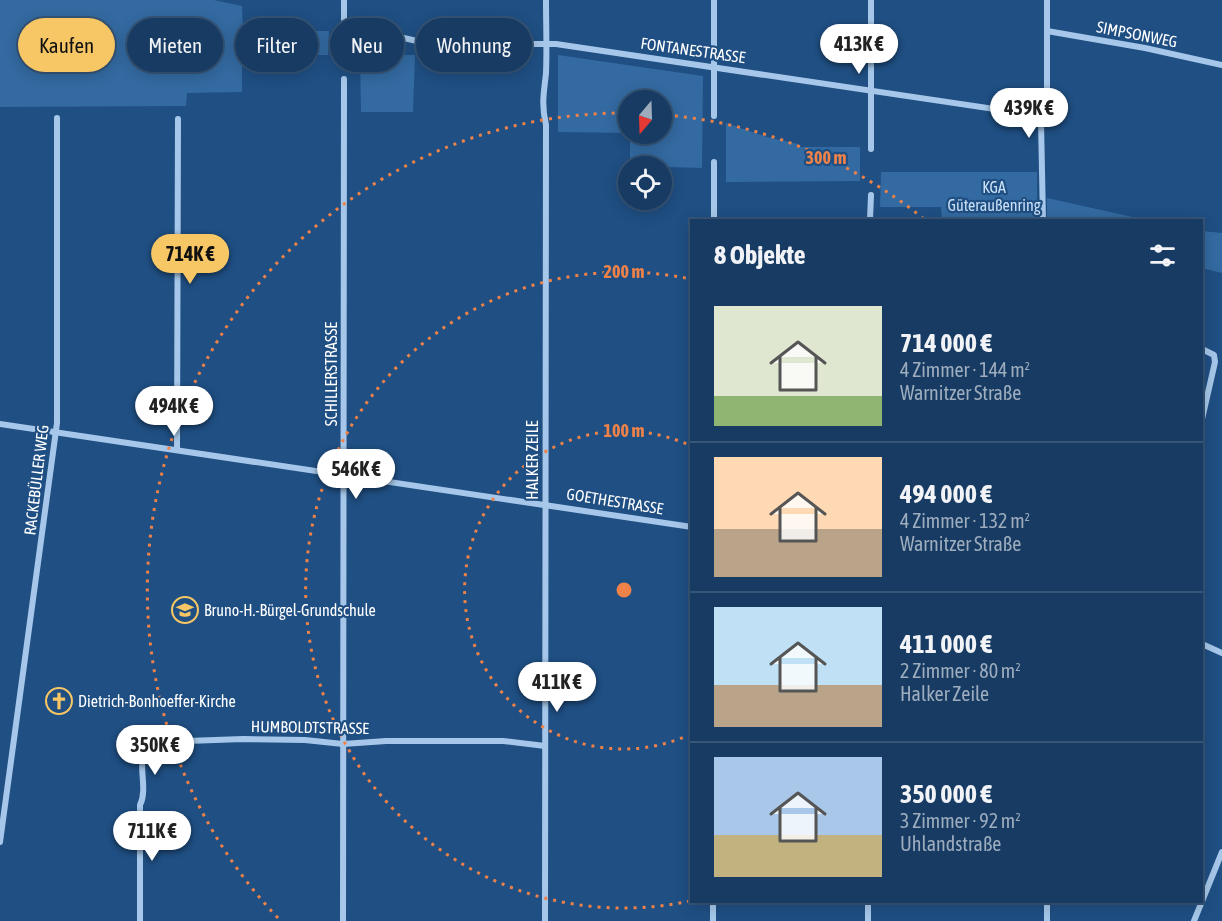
<!DOCTYPE html>
<html lang="de">
<meta charset="utf-8">
<style>
body{margin:0;font-family:"Asap Condensed",sans-serif;background:#204268;color:#f1f3f6;height:100vh;display:flex;flex-direction:column;font-size:22px;white-space:nowrap}
*{box-sizing:border-box;margin:0}
p{font-size:20px;color:#9eadbe}
.icon{flex:none;width:33px;height:33px;fill:none;stroke:currentColor;stroke-width:2;stroke-linecap:round;stroke-linejoin:round}
.map{position:relative;flex:1;overflow:hidden}
.sheet{position:absolute;left:690px;top:219px;width:513px;height:684px;display:flex;flex-direction:column;background:#173b62;border-radius:0px;box-shadow:0 3px 15px #0003,0 0 0 2px #365577}
.sheet>*{flex:none}
.hud{position:absolute;left:18px;top:18px;width:570px;height:54px;display:flex;gap:12px}
.needle{width:39px;rotate:199deg}
.buttons{position:absolute;left:618px;top:90px;display:grid;gap:12px}
.buttons a{display:grid;place-items:center;width:54px;height:54px;border-radius:50%;background:#173b62;box-shadow:0 3px 15px #0003,0 0 0 2px #365577;font-size:30px}
.price{position:absolute;translate:-50% -51px;padding:0 14px;border-radius:21px;background:#fff;color:#222;font-size:20px;line-height:39px;filter:drop-shadow(0 2px 3px #0008)}
.price::after{content:'';position:absolute;left:50%;top:36px;width:18px;height:14px;margin-left:-9px;background:inherit;clip-path:polygon(0 0,100% 0,50% 100%)}
.price.active{background:#f7c765;color:#111}
ul{padding:0;list-style:none}
li{display:flex;align-items:center;gap:18px;height:150px;padding:0 24px}
li+li{border-top:2px solid #365577}
li span{display:grid;place-items:center;flex:none;width:168px;height:120px;border-radius:0px;color:#555}
li>.icon{margin-inline-start:auto}
span .icon{width:72px;height:72px;fill:#fffc;stroke-width:1}
li b{font-size:26px}
h2{display:flex;justify-content:space-between;align-items:center;height:72px;padding:0 24px;font-size:26px}
.pill{padding:0 21px;border-radius:27px;background:#173b62;box-shadow:0 3px 15px #0003,0 0 0 2px #365577;font-size:21px;line-height:54px}
.pill.active{background:#f7c765;color:#111}
.map>svg:first-child{display:block}
.green{fill:#336aa1}
.lines{fill:none;stroke-linecap:round;stroke-linejoin:round}
.minor{stroke:#a6c7e9;stroke-width:6}
.ring{fill:none;stroke:#ee8249;stroke-width:3;stroke-dasharray:3 6}
.labels{text-anchor:middle;dominant-baseline:central;stroke-width:4.5;stroke-linejoin:round;paint-order:stroke}
.street-label{font-size:16px;fill:#fff;stroke:#1f4f83}
.park-label{font-size:16px;fill:#cae0f7;stroke:#1f4f83}
.poi-label{font-size:16px;fill:#fff;stroke:#1f4f83;text-anchor:start}
.centre{fill:#ee8249;stroke:#1f4f83;stroke-width:3}
.ring-label{font-size:18px;text-anchor:middle;font-weight:bold;fill:#ee8249;stroke:#1f4f83;stroke-width:4.5;stroke-linejoin:round;paint-order:stroke}
</style>
<div class="map">
<svg width="1222" height="921" viewBox="0 0 1222 921">
<rect width="100%" height="100%" fill="#1f4f83"/>
<!-- green -->
<g class="green">
<polygon points="0,0 214,0 242,6 243,31 329,31 328,55 242,55 242,92 187,93 186,106 0,107"/>
<polygon points="360,55 415,55 413,112 361,112"/>
<polygon points="558,55 703,76 702,168 630,166 630,134 662,134 662,100 628,100 628,133 558,132"/>
<polygon points="726,123 767,137 798,144 798,147 860,147 860,181 726,182"/>
<polygon points="881,172 1037,172 1037,220 942,220 941,207 880,207"/>
<polygon points="1047,198 1146,220 1047,220"/>
<polygon points="1202,231 1222,233 1222,273 1202,268"/>
</g>
<g class="lines">
<!-- minor -->
<g class="minor">
<polyline points="344,0 344,23 347,25 430,44 556,44 1021,113 1039,110"/>
<polyline points="1047,31 1145,48 1222,65"/>
<polyline points="714,116 714,0"/>
<polyline points="871,149 871,0"/>
<polyline points="714,220 714,162"/>
<polyline points="870,220 871,195"/>
<polyline points="1043,220 1041,122 1039,110 1046,101 1047,91 1047,0"/>
<polyline points="1202,349 1214,355 1215,362 1202,419"/>
<polyline points="0,424 692,527"/>
<polyline points="177,450 178,119"/>
<polyline points="1202,644 1222,653"/>
<polyline points="0,842 57,423 57,118"/>
<path d="M140,921V805C148,789 138,766 144,753C147,748 154,745 159,742L243,739L305,740L343,744L386,741H503L545,746"/>
<polyline points="343,921 344,79"/>
<path d="M545,921L546,125C541,103 544,93 546,73C547,48 546,24 546,0"/>
<polyline points="713,921 713,902"/>
<polyline points="868,921 868,902"/>
<polyline points="1047,921 1047,902"/>
<polyline points="1194,921 1222,852"/>
</g>
</g>
<!-- distance rings -->
<g class="ring">
<path d="M691 734A159 159 0 1 1 691 446"/>
<path d="M690 901A318 318 0 1 1 690 279"/>
<path d="M278 918A477 477 0 0 1 628 113M666 115A477 477 0 0 1 924 219"/>
</g>
<!-- icons -->
<defs>
<symbol id="school-ring" viewBox="-11 -11 22 22"><circle r="9.5" fill="#1f4f83" stroke="#f7c765" stroke-width="1.5"/><path d="M0-5L7-2L0 1L-7-2ZM-4 1L0 2.5L4 1V4Q0 6-4 4Z" fill="#f7c765"/></symbol>
<symbol id="church-ring" viewBox="-11 -11 22 22"><circle r="9.5" fill="#1f4f83" stroke="#f7c765" stroke-width="1.5"/><path d="M-1.2-6h2.4v3.5h3.3v2.4h-3.3V6h-2.4V-.1h-3.3v-2.4h3.3Z" fill="#f7c765"/></symbol>
</defs>
<g fill-rule="evenodd">
<use href="#school-ring" x="170" y="595" width="30" height="30"/>
<use href="#church-ring" x="44" y="686" width="30" height="30"/>
</g>
<g class="labels">
<!-- street labels -->
<g class="street-label">
<text transform="translate(1137 34) rotate(11)">SIMPSONWEG</text>
<text transform="translate(693 50) rotate(8)">FONTANESTRASSE</text>
<text transform="translate(331 374) rotate(-90)">SCHILLERSTRASSE</text>
<text transform="translate(532 460) rotate(-90)">HALKER ZEILE</text>
<text transform="translate(36 480) rotate(-83)">RACKEBÜLLER WEG</text>
<text transform="translate(615 501) rotate(9)">GOETHESTRASSE</text>
<text transform="translate(310 727) rotate(1)">HUMBOLDTSTRASSE</text>
</g>
<!-- park labels -->
<g class="park-label">
<text x="994" y="187">KGA<tspan x="994" dy="18">Güteraußenring</tspan></text>
</g>
<!-- poi labels -->
<g class="poi-label">
<text x="204" y="610">Bruno-H.-Bürgel-Grundschule</text>
<text x="78" y="701">Dietrich-Bonhoeffer-Kirche</text>
</g>
</g>
<circle cx="624" cy="590" r="9" class="centre"/>
<g class="ring-label">
<text x="826" y="164">300 m</text>
<text x="624" y="278">200 m</text>
<text x="624" y="437">100 m</text>
</g>
</svg>
<div class="buttons">
<a><svg class="needle" viewBox="-14 -14 28 28"><path d="M0-13l5 13h-10z" fill="#e53935"/><path d="M0 13l5-13h-10z" fill="#9eadbe"/></svg></a>
<a><svg class="icon" aria-label="locate" viewBox="0 0 24 24"><circle cx="12" cy="12" r="6"/><path d="M12 2v4M12 18v4M2 12h4M18 12h4"/></svg></a>
</div>
<b class="price" style="left:859px;top:75px">413K €</b>
<b class="price" style="left:1029px;top:139px">439K €</b>
<b class="price active" style="left:190px;top:285px">714K €</b>
<b class="price" style="left:174px;top:437px">494K €</b>
<b class="price" style="left:356px;top:500px">546K €</b>
<b class="price" style="left:557px;top:713px">411K €</b>
<b class="price" style="left:155px;top:776px">350K €</b>
<b class="price" style="left:152px;top:862px">711K €</b>
<div class="hud">
<a class="pill active">Kaufen</a>
<a class="pill">Mieten</a>
<a class="pill">Filter</a>
<a class="pill">Neu</a>
<a class="pill">Wohnung</a>
</div>
<section class="sheet">
<h2>8 Objekte<svg class="icon" aria-label="filters" viewBox="0 0 24 24"><path d="M4 7h16M4 17h16"/><circle cx="9" cy="7" r="2"/><circle cx="15" cy="17" r="2"/></svg></h2>
<ul>
<li><span style="background:linear-gradient(#dfe7d0 75%,#8fb573 0)"><svg class="icon" aria-label="home" viewBox="0 0 24 24"><path d="M3 11l9-7 9 7M6 9v11h12V9"/></svg></span><div><b>714 000 €</b><p>4 Zimmer · 144 m²</p><p>Warnitzer Straße</p></div></li>
<li><span style="background:linear-gradient(#ffd9b3 60%,#b9a48a 0)"><svg class="icon" aria-label="home" viewBox="0 0 24 24"><path d="M3 11l9-7 9 7M6 9v11h12V9"/></svg></span><div><b>494 000 €</b><p>4 Zimmer · 132 m²</p><p>Warnitzer Straße</p></div></li>
<li><span style="background:linear-gradient(#bfe0f5 65%,#b9a48a 0)"><svg class="icon" aria-label="home" viewBox="0 0 24 24"><path d="M3 11l9-7 9 7M6 9v11h12V9"/></svg></span><div><b>411 000 €</b><p>2 Zimmer · 80 m²</p><p>Halker Zeile</p></div></li>
<li><span style="background:linear-gradient(#a9c7e8 65%,#c2b280 0)"><svg class="icon" aria-label="home" viewBox="0 0 24 24"><path d="M3 11l9-7 9 7M6 9v11h12V9"/></svg></span><div><b>350 000 €</b><p>3 Zimmer · 92 m²</p><p>Uhlandstraße</p></div></li>
</ul>
</section>
</div>
